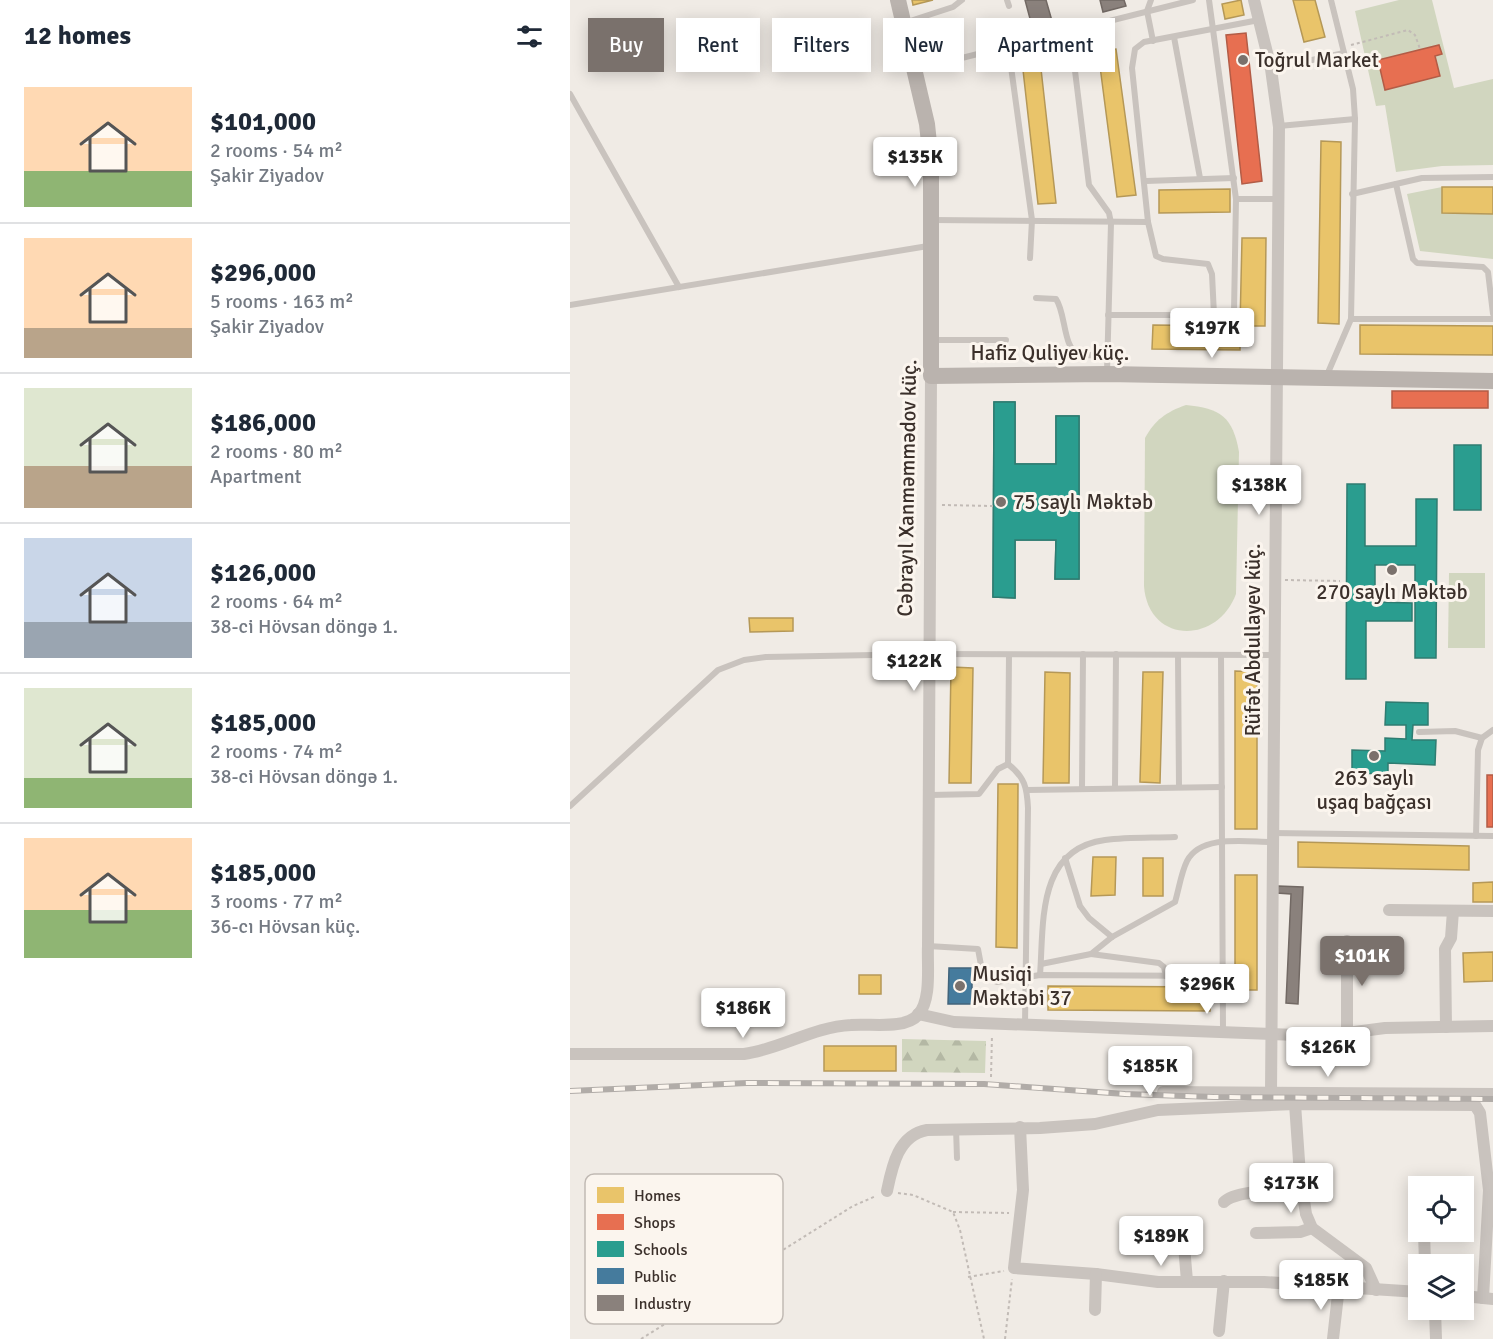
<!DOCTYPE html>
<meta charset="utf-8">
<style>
body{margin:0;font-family:Signika,sans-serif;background:#f6f6f7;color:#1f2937;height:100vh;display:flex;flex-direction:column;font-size:22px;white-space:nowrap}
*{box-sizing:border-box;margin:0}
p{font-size:20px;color:#747a83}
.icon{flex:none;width:33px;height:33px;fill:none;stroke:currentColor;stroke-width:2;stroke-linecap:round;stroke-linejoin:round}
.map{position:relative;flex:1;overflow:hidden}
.details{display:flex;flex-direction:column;background:#fff;width:570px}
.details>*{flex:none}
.guide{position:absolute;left:18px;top:18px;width:570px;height:54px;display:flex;gap:12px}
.tools{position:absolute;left:838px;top:1176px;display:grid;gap:12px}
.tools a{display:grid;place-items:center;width:66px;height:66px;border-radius:0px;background:#fff;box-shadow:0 3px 15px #0003;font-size:30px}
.price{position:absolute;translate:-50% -51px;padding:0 14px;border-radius:6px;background:#fff;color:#222;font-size:20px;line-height:39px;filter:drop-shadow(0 2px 3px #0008)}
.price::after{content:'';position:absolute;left:50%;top:36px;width:18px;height:14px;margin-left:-9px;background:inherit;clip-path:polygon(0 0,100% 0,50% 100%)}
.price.current{background:#7a716c;color:#fff}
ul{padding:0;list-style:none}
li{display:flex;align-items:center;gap:18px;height:150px;padding:0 24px}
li+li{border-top:2px solid #e0e1e3}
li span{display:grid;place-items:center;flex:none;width:168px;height:120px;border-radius:0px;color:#555}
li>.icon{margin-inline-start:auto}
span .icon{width:72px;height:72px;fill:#fffc;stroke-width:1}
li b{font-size:26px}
h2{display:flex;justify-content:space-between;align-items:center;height:72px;padding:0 24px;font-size:26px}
.chip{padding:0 21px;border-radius:0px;background:#fff;box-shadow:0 3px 15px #0003;font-size:21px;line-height:54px}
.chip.current{background:#7a716c;color:#fff}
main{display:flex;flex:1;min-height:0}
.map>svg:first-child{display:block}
.green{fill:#d1d6bf}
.forest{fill:url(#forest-firs)}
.homes{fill:#e9c46a;stroke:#b59857;stroke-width:1.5}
.shops{fill:#e76f51;stroke:#b35c46;stroke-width:1.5}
.schools{fill:#2a9d8f;stroke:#2f7c71;stroke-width:1.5;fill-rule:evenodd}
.public{fill:#457b9d;stroke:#42647b;stroke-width:1.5}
.industry{fill:#8a817c;stroke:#726964;stroke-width:1.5}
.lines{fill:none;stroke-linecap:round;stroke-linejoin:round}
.path{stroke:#c2bbb6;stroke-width:2;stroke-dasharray:3 3;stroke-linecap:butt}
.lane{stroke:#c9c3be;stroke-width:6}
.street{stroke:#c9c3be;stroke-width:12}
.secondary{stroke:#bab3ae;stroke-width:16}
.rail-casing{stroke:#b1aca8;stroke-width:6}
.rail{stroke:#fbf5ee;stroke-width:4;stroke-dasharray:11;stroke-linecap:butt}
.poi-dot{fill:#7a716c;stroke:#fbf5ee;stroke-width:2}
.labels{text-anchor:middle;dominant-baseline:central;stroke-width:6;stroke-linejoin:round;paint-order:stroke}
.poi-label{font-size:21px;fill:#3b302b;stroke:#fbf5ee;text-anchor:start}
.street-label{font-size:21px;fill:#3b302b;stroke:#fbf5ee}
.key{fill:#fbf5ee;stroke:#c1bab4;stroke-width:1.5}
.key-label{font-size:16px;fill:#3b302b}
</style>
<main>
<section class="details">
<h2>12 homes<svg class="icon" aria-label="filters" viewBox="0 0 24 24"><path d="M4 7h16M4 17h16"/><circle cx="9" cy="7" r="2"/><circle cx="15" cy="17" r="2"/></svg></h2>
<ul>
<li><span style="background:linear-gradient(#ffd9b3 70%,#8fb573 0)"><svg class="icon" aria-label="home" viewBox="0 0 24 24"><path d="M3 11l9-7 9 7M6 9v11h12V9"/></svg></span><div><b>$101,000</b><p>2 rooms · 54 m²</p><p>Şakir Ziyadov</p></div></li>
<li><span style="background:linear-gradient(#ffd9b3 75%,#b9a48a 0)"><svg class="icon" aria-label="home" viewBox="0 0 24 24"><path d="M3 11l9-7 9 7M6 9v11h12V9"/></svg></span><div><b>$296,000</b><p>5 rooms · 163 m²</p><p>Şakir Ziyadov</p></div></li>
<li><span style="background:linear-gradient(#dfe7d0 65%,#b9a48a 0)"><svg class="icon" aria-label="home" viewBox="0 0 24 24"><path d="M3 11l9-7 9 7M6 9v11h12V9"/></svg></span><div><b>$186,000</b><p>2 rooms · 80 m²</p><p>Apartment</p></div></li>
<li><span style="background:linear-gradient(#c9d6e8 70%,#9aa5b1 0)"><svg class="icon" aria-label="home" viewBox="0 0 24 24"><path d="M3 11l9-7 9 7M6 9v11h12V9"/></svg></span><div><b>$126,000</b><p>2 rooms · 64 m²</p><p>38-ci Hövsan döngə 1.</p></div></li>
<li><span style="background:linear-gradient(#dfe7d0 75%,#8fb573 0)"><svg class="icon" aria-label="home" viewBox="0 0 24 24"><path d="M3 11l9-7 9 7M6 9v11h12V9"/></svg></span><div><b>$185,000</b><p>2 rooms · 74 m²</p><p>38-ci Hövsan döngə 1.</p></div></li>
<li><span style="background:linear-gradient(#ffd9b3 60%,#8fb573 0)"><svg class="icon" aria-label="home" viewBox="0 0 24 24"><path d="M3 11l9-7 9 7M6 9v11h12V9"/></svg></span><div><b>$185,000</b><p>3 rooms · 77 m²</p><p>36-cı Hövsan küç.</p></div></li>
</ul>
</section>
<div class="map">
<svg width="923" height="1339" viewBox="0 0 923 1339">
<defs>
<pattern id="forest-firs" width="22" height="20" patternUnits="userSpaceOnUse" patternTransform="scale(1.5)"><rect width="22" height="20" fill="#d1d6bf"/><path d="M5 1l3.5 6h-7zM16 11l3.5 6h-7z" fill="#b4b8a4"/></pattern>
</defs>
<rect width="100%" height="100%" fill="#f0ebe5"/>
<!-- green -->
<g class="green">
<polygon points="829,0 862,0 884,88 923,79 923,165 872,166 826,172 815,105 806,106 785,11"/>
<polygon points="872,187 872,213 923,214 923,259 850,251 837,194"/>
<path d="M616,405C650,408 663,417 669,452L666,594C647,645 578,644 574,586L575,438C585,420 596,412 616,405Z"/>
<polygon points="879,573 915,573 915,648 878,648"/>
</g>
<!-- forest -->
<polygon class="forest" points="332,1039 416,1041 415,1073 332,1072"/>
<!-- homes -->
<g class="homes">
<polygon points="342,0 363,0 343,5"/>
<polygon points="671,0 674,15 655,19 652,4"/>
<polygon points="723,0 745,0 755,37 734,42"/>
<polygon points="546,49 566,195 547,197 528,51"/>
<polygon points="470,60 486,203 468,204 452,61"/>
<polygon points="751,141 771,142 769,324 748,323"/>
<polygon points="872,187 923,187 923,214 872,213"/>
<polygon points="660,189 660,212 589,213 589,190"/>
<polygon points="672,238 696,238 695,326 670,326"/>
<polygon points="583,325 670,326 670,350 582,349"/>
<polygon points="790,325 923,326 923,355 790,354"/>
<polygon points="179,618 223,618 223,631 180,632"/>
<polygon points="381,667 403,668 401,783 379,783"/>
<polygon points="665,671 687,672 687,829 665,829"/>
<polygon points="475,672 500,673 499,783 473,783"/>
<polygon points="573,672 593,672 590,783 570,782"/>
<polygon points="428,784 448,784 447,948 426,947"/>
<polygon points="728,842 899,846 899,870 728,867"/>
<polygon points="523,857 546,857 545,895 521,896"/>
<rect x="573" y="858" width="20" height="38"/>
<rect x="665" y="875" width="22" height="115"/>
<polygon points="923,882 923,902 903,902 903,883"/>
<polygon points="923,952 923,981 894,982 893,953"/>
<rect x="289" y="975" width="22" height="19"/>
<polygon points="478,986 640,987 640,1011 478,1010"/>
<rect x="254" y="1046" width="72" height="25"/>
</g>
<!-- shops -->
<g class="shops">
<polygon points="676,33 692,181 672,184 656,35"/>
<polygon points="869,45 872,54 865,56 870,76 815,90 808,60"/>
<rect x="822" y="391" width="96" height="17"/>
<rect x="917" y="775" width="6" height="52"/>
</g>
<!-- schools -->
<g class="schools">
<path d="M424,402H445V464H486V416H509V579H485L486,540H445V598L423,597ZM444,482H486V523H443Z"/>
<polygon points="424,402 445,402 445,464 486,464 486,416 509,416 509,579 485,579 486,540 445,540 445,598 423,597"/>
<rect x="884" y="445" width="27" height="65"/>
<polygon points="777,484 795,484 795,546 846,546 846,499 867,499 866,658 845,658 845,565 805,565 805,602 842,603 842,621 796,621 796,679 776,679"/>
<polygon points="816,702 858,703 858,725 843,725 842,740 866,740 865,765 818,763 818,774 782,773 782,750 815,751 815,738 836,739 836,725 815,725"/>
</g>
<!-- public -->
<polygon class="public" points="379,968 402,968 402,1004 378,1004"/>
<!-- industry -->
<g class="industry">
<polygon points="455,0 476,0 482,21 462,26"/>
<polygon points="530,0 554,0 556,6 533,12"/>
<polygon points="708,886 733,887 728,1004 716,1003 721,894 707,893"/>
</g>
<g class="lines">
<!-- path -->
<g class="path">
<polyline points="781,45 838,30 845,35 850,49"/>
<polyline points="372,505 423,506"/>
<polyline points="715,580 770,581"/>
<polyline points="421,1077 422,1035"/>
<polyline points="328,1193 343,1195 383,1212 390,1230 414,1339"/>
<polyline points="383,1212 439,1213"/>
<polyline points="398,1277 434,1271"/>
<polyline points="71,1339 283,1206 306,1196"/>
<polyline points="435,1339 442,1279"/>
</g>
<!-- lane -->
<g class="lane">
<polyline points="437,0 439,6"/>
<polyline points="581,0 577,11 583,41"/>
<polyline points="334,23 383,7 392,0"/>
<polyline points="500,30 519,185 539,213 541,223 537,372"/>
<polyline points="604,37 630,178"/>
<polyline points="438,45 462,220 460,258"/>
<polyline points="701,69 774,53"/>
<polyline points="344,70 623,0"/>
<polyline points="0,94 109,287"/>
<polyline points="709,126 785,119"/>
<polyline points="576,181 664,178"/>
<polyline points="826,184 843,259 847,263 913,267 918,272 923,314"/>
<polyline points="782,194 852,178 923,177"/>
<polyline points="666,199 708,199"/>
<polyline points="363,220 578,222 562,68 565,49 574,42 689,20"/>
<polyline points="578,222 586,256 593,259 638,264 642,274 644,315"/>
<path d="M466,298L486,299C496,313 493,350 509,354C518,356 529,355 538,355"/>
<polyline points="0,305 358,246"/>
<polyline points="538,315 656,315 664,312 666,199 639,0"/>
<polyline points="781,319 923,319"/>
<polyline points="362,340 436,340"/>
<polyline points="757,375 781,319 785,119 783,89 761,0"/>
<path d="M439,655L438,764C455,777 457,788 458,808L455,1024"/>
<polyline points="608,655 609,787"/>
<polyline points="651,655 653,1030"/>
<polyline points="849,732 885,731 912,738"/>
<polyline points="545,787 546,654"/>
<polyline points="512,788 513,654"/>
<polyline points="457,790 652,787"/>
<polyline points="360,795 409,794 428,769 438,764"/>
<polyline points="0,806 148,670 174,660 196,657 358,654 703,655"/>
<polyline points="702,833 923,836"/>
<polyline points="906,836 908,750 912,738 923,730"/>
<polyline points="495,858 510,906 519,918 542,937"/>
<polyline points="358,946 408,949 413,976 427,982 470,975 653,976"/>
<polyline points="521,954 589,963 594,967 596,976"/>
<path d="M471,964L521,954L542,937L605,902C609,889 611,873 617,861C631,834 677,842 701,842"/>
<path d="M470,975C474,924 466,849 535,840C558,837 582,838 605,837"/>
<polyline points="386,1128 387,1158"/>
</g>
<!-- street -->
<g class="street">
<polyline points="684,0 701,69 709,127 701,1092"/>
<polyline points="819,910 923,911"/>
<polyline points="777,941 777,1034"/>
<polyline points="348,1014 384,1022 754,1036 815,1028 923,1026"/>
<polyline points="876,1027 875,949 881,938 883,911"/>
<path d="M0,1054H174C211,1049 243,1027 281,1025C299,1023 335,1030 348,1015C362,999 357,966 358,946L361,376"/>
<polyline points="593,1092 923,1094"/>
<polyline points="725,1104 730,1175 736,1214 742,1228 796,1268 806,1290"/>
<polyline points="450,1127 453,1190 444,1268 526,1274 588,1282 694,1282 849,1292"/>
<path d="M317,1191C322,1167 328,1135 357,1130L470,1128L525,1124L588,1110L725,1104L905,1105L910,1113L919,1190L913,1298"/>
<path d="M654,1202C665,1190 715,1190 732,1188"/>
<polyline points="854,1232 855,1264"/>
<polyline points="686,1233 730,1232 742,1228"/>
<polyline points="613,1234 617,1281"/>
<polyline points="894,1296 923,1299"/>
<polyline points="525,1310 526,1274"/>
<polyline points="865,1310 866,1339"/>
<polyline points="649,1331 654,1281"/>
<polyline points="763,1339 769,1286"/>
</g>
<!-- secondary -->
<polyline class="secondary" points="328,0 357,124 361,162 361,376 537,374 923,381"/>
<defs>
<polyline id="rail" points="0,1091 177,1083 414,1084 555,1094 644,1097 923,1099"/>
</defs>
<!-- rail casing -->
<use href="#rail" class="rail-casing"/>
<!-- rail -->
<use href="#rail" class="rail"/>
</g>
<!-- markers -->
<g class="poi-dot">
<circle cx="673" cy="60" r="6"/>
<circle cx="431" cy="502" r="6"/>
<circle cx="822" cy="570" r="6"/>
<circle cx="804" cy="756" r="6"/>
<circle cx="390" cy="986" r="6"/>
</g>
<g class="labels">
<!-- poi labels -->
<g class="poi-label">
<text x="685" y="60">Toğrul Market</text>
<text x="443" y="502">75 saylı Məktəb</text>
<text x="822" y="592" text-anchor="middle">270 saylı Məktəb</text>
<text x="804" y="778" text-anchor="middle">263 saylı<tspan x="804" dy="24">uşaq bağçası</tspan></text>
<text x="402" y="974">Musiqi<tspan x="402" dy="24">Məktəbi 37</tspan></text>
</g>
<!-- street labels -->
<g class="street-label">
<text x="480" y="353">Hafiz Quliyev küç.</text>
<text transform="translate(337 488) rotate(-89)">Cəbrayıl Xanməmmədov küç.</text>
<text transform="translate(683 640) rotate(-90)">Rüfət Abdullayev küç.</text>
</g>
</g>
<!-- legend -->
<rect x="15" y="1174" width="198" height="150" rx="9" class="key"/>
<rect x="27" y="1187" width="27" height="16" fill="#e9c46a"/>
<rect x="27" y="1214" width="27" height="16" fill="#e76f51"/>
<rect x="27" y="1241" width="27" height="16" fill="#2a9d8f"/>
<rect x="27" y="1268" width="27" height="16" fill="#457b9d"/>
<rect x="27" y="1295" width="27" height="16" fill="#8a817c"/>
<g class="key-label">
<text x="64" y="1201">Homes</text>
<text x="64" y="1228">Shops</text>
<text x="64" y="1255">Schools</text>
<text x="64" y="1282">Public</text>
<text x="64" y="1309">Industry</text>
</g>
</svg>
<div class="tools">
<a><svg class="icon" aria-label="locate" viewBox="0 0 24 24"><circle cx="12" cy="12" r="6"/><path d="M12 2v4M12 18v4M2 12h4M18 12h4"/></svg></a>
<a><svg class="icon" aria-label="layers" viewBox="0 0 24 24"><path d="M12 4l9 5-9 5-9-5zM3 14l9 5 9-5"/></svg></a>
</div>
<b class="price" style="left:345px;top:188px">$135K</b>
<b class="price" style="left:642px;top:359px">$197K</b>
<b class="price" style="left:689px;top:516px">$138K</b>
<b class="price" style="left:344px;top:692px">$122K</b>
<b class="price current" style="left:792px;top:987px">$101K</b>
<b class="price" style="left:637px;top:1015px">$296K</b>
<b class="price" style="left:173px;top:1039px">$186K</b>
<b class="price" style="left:758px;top:1078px">$126K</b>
<b class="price" style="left:580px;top:1097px">$185K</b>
<b class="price" style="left:721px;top:1214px">$173K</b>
<b class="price" style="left:591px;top:1267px">$189K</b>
<b class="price" style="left:751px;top:1311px">$185K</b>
<div class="guide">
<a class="chip current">Buy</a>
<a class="chip">Rent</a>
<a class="chip">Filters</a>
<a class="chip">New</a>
<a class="chip">Apartment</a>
</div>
</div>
</main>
